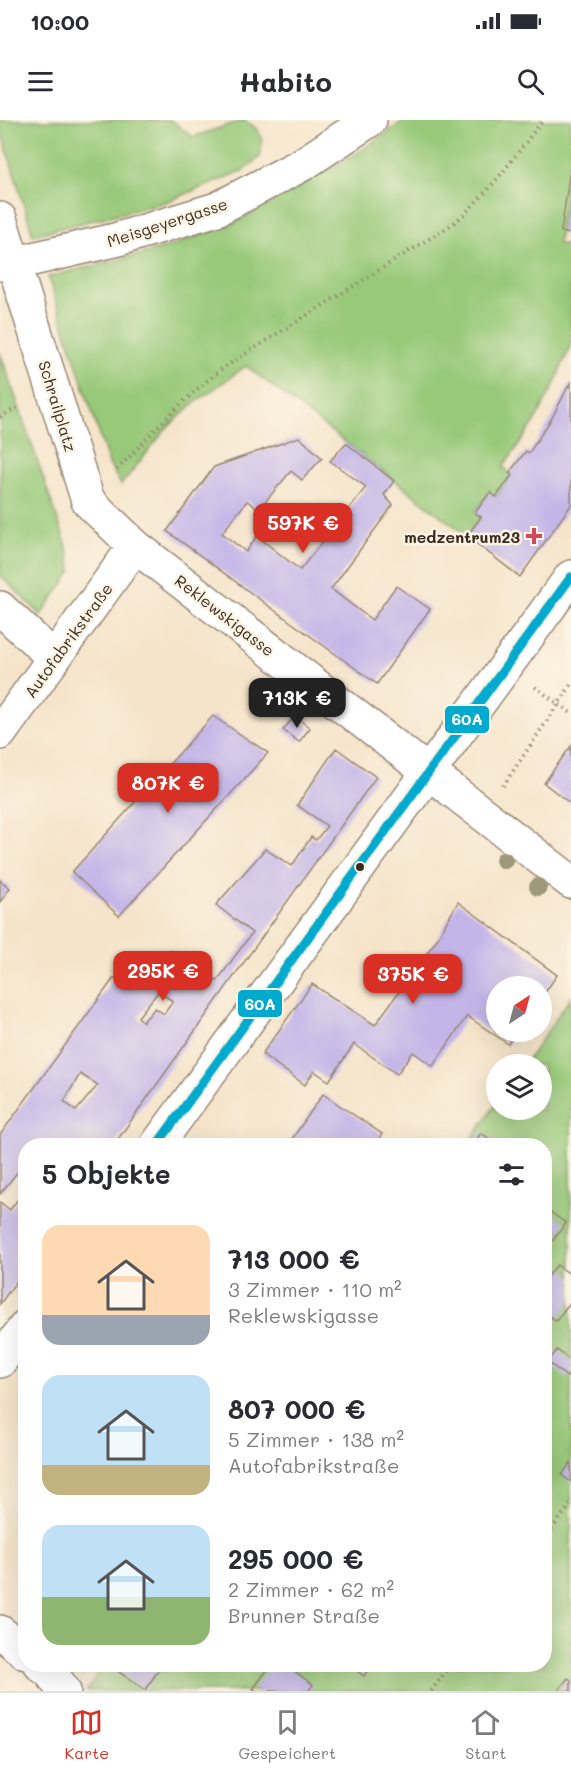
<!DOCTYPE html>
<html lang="de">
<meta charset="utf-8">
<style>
body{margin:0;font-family:Mali,sans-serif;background:#f2f2f3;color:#2b2b33;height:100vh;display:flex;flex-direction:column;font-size:22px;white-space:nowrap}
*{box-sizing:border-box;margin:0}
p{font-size:20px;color:#7c7c81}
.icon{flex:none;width:33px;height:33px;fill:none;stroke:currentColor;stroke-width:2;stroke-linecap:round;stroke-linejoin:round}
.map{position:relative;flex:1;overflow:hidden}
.drawer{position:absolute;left:18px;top:1018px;width:534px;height:534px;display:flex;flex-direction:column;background:#fff;border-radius:24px;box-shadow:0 6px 24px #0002}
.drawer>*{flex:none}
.needle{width:39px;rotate:36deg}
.buttons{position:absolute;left:486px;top:856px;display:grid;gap:12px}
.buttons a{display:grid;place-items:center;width:66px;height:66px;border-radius:50%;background:#fff;box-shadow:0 6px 24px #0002;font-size:30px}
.price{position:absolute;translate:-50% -51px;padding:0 14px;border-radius:12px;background:#d93025;color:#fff;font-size:20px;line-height:39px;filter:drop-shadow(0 2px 3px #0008)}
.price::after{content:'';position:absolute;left:50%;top:36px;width:18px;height:14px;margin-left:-9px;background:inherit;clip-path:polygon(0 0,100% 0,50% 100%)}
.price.current{background:#222;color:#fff}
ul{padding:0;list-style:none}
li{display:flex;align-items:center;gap:18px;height:150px;padding:0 24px}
li span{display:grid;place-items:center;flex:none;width:168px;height:120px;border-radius:18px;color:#555}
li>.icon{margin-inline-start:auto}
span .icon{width:72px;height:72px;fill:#fffc;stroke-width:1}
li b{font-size:26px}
h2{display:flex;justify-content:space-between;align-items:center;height:72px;padding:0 24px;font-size:26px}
.status{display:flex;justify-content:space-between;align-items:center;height:42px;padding:0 30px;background:#fff;direction:ltr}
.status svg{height:16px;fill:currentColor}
header{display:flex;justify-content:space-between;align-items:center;height:78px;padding:0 24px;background:#fff;font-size:27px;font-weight:700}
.dock{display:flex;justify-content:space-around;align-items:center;height:84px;border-top:2px solid #e1e1e2;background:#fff;font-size:16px;color:#7c7c81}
.dock a{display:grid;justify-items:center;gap:3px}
.dock .current{color:#d93025}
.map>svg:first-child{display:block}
.green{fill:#98c979;stroke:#6a7a4c;stroke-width:1.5}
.building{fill:#c3b5e8;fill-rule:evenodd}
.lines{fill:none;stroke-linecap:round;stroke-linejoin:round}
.minor-casing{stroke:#988774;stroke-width:36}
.major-casing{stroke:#988774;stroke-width:36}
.path{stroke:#988774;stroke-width:4;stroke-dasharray:1.5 4.5;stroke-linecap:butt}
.minor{stroke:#fff;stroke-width:33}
.major{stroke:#fff;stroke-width:33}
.bus-1-casing{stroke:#fcf5e5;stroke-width:14}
.bus-1{stroke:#00a9ce;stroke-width:9}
.tree{fill:#9e987a}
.poi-dot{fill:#d1495b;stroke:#fcf5e5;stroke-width:2}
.bus-dot{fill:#3b2a1e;stroke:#fcf5e5;stroke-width:2}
.labels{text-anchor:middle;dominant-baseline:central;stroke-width:5;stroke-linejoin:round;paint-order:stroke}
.street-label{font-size:16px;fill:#3b2a1e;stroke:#fcf5e5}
.poi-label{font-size:16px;font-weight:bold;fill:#3b2a1e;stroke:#fcf5e5;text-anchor:end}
.line-badge{stroke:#fcf5e5;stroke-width:2}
.badge-label{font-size:16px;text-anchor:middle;font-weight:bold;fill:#fff}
</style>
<div class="status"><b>10:00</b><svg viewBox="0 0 49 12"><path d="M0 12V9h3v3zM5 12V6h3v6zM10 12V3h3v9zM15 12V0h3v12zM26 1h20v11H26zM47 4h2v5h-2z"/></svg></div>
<header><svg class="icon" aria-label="menu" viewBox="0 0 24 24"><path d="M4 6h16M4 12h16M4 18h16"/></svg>Habito<svg class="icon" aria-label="search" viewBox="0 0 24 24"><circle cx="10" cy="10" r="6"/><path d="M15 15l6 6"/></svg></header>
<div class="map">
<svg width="571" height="1571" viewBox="0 0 571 1571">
<rect width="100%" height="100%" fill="#fcf5e5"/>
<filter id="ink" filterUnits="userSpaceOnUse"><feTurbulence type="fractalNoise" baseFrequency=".0167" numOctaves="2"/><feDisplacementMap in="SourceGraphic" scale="12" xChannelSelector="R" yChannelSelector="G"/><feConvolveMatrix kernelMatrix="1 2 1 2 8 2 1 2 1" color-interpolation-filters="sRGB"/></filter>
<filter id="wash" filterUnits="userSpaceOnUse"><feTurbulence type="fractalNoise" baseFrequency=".008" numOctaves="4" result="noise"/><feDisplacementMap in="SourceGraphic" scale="24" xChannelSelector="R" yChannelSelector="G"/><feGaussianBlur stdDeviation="1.35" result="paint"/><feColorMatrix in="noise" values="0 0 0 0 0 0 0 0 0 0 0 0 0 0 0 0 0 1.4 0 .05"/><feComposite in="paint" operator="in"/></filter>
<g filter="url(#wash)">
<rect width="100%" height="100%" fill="#f5e4ca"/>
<!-- green -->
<g class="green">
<path d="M0,0H171L193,17L243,0C262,9 264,17 260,37L242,51L166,82L33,115L0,7Z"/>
<polygon points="405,0 571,0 571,53 569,54 558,124 571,126 571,224 555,263 534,303 503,347 512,355 496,377 490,373 475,392 481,397 467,416 246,246 192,285 165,310 121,365 109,344 48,157 165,128 234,103 357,33"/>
<polygon points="0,232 67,427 72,451 41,495 0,455"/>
<polygon points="571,877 571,1571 86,1571 104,1545 544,1545 544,1026 467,1026 496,984 496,990 542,990 542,945 524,945"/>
</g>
<g id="blocks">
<!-- building -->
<g class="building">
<polygon points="570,50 571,50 571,114 561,112"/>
<polygon points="571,261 571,385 520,457 467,416 481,397 475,393 490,372 496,377 512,355 509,353 526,331 529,333 552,298"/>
<polygon points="299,317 322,338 302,360 291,351 259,389 247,381 222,413 246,432 257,416 300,450 366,367 330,341 346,323 394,361 384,375 393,385 331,469 372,500 396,466 430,489 377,564 270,487 167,411 214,347"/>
<polygon points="213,596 268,633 119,796 72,752"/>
<polygon points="295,596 310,608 299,622 283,610"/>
<polygon points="571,626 571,684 544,663"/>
<path d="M336,628L376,657L113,1026H26V1052L19,1050L0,1074V1015L114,858L127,864L144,840L169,830L217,861L252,813L216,785L265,729L292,746L311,717L316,720L327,706L297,685ZM158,872L173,881L164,894L155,888L143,902L138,897ZM80,954L98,965L76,991L64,981Z"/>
<polygon points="0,760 10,768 0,782"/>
<polygon points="458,782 557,855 542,877 542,867 496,867 496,912 516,912 508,924 467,896 433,946 413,932 397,954 354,924 329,961 314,951 305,965 262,934 312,864 375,905 437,819"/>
<polygon points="323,974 382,1014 374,1026 287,1026"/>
<polygon points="481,1013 500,1026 472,1026"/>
<polygon points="26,1068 26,1148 0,1184 0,1082 10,1090"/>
<polygon points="544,1088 566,1103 548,1127 544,1125"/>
<polygon points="557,1145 571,1155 571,1181 556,1201 544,1192 544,1161"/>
<polygon points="557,1230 571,1241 571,1251 567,1257 548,1242"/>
<polygon points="571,1342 571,1362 562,1355"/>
<polygon points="109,1545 162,1545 145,1570"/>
<polygon points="271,1545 286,1545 313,1565 308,1571 257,1571 253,1569"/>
<polygon points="349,1545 367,1545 370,1547 364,1556"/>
<polygon points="568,1558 571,1560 571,1571 558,1571"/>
</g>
</g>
</g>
<g filter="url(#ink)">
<use href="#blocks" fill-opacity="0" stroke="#988774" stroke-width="1.5"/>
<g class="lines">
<defs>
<g id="minor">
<polyline points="0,99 88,381 135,426 571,762"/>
<polyline points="0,144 15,143 115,120 217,89 303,44 370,0"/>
<polyline points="0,488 54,538"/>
<polyline points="0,613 135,426"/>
<polyline points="0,1512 26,1533"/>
<polyline points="41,1545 51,1553 64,1571"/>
</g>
<g id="major">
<polyline points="156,1026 571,457"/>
<polyline points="0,1241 26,1206"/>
</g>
</defs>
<!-- minor casing -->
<use href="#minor" class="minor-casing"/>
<!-- major casing -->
<use href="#major" class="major-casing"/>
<!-- path -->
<g class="path">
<polyline points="0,297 20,286"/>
<path d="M117,350C151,313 184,278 223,248L454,103C489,73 515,36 543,0"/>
<polyline points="535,567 571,593"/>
<polyline points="503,666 571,565"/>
<polyline points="544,1419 571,1384"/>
<polyline points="431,1571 451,1545"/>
</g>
<!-- minor -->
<use href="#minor" class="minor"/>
<!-- major -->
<use href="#major" class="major"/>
<defs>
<polyline id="bus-1" points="156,1026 571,457"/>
</defs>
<!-- bus-1 casing -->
<use href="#bus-1" class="bus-1-casing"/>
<!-- bus-1 -->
<use href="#bus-1" class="bus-1"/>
</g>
<!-- trees -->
<g class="tree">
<circle cx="504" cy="740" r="9"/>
<circle cx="538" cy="767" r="9"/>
</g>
</g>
<!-- markers -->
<path class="poi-dot" d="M531 407h6v6h6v6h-6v6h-6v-6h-6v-6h6z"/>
<circle class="bus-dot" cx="360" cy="747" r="5"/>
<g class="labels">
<!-- street labels -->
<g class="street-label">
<text transform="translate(167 102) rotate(-18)">Meisgeyergasse</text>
<text transform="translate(58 286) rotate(73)">Schrailplatz</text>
<text transform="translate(225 495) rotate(38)">Reklewskigasse</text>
<text transform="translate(68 520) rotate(-54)">Autofabrikstraße</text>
</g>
<!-- poi labels -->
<g class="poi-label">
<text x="520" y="416">medzentrum23</text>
</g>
</g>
<g class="line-badge">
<rect x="444" y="585" width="46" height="29" rx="6" fill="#00a9ce"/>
<rect x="237" y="869" width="46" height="29" rx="6" fill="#00a9ce"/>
</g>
<g class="badge-label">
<text x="467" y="605">60A</text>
<text x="260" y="890">60A</text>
</g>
</svg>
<div class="buttons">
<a><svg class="needle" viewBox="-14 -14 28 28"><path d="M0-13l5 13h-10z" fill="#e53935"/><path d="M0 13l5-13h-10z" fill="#7c7c81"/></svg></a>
<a><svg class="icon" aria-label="layers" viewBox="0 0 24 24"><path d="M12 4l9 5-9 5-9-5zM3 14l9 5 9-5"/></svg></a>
</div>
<b class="price" style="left:303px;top:434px">597K €</b>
<b class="price current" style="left:297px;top:609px">713K €</b>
<b class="price" style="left:168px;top:694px">807K €</b>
<b class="price" style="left:163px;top:882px">295K €</b>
<b class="price" style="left:413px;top:885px">375K €</b>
<section class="drawer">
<h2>5 Objekte<svg class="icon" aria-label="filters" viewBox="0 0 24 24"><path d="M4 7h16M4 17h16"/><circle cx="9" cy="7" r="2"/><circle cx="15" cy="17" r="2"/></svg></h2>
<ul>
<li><span style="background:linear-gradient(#ffd9b3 75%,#9aa5b1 0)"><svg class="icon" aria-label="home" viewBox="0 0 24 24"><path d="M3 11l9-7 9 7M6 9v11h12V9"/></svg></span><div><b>713 000 €</b><p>3 Zimmer · 110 m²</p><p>Reklewskigasse</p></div></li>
<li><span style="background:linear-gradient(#bfe0f5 75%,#c2b280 0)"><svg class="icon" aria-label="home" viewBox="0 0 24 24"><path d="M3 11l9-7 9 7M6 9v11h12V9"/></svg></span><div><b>807 000 €</b><p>5 Zimmer · 138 m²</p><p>Autofabrikstraße</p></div></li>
<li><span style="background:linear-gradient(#bfe0f5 60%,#8fb573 0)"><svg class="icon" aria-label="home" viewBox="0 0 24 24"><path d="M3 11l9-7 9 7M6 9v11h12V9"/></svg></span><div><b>295 000 €</b><p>2 Zimmer · 62 m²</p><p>Brunner Straße</p></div></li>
</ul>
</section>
</div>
<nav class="dock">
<a class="current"><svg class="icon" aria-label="map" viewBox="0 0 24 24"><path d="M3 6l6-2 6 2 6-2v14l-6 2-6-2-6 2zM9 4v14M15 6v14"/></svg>Karte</a>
<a><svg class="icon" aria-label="saved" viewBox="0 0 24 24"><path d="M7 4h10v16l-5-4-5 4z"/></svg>Gespeichert</a>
<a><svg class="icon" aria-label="home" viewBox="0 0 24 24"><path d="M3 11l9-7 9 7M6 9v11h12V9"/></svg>Start</a>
</nav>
